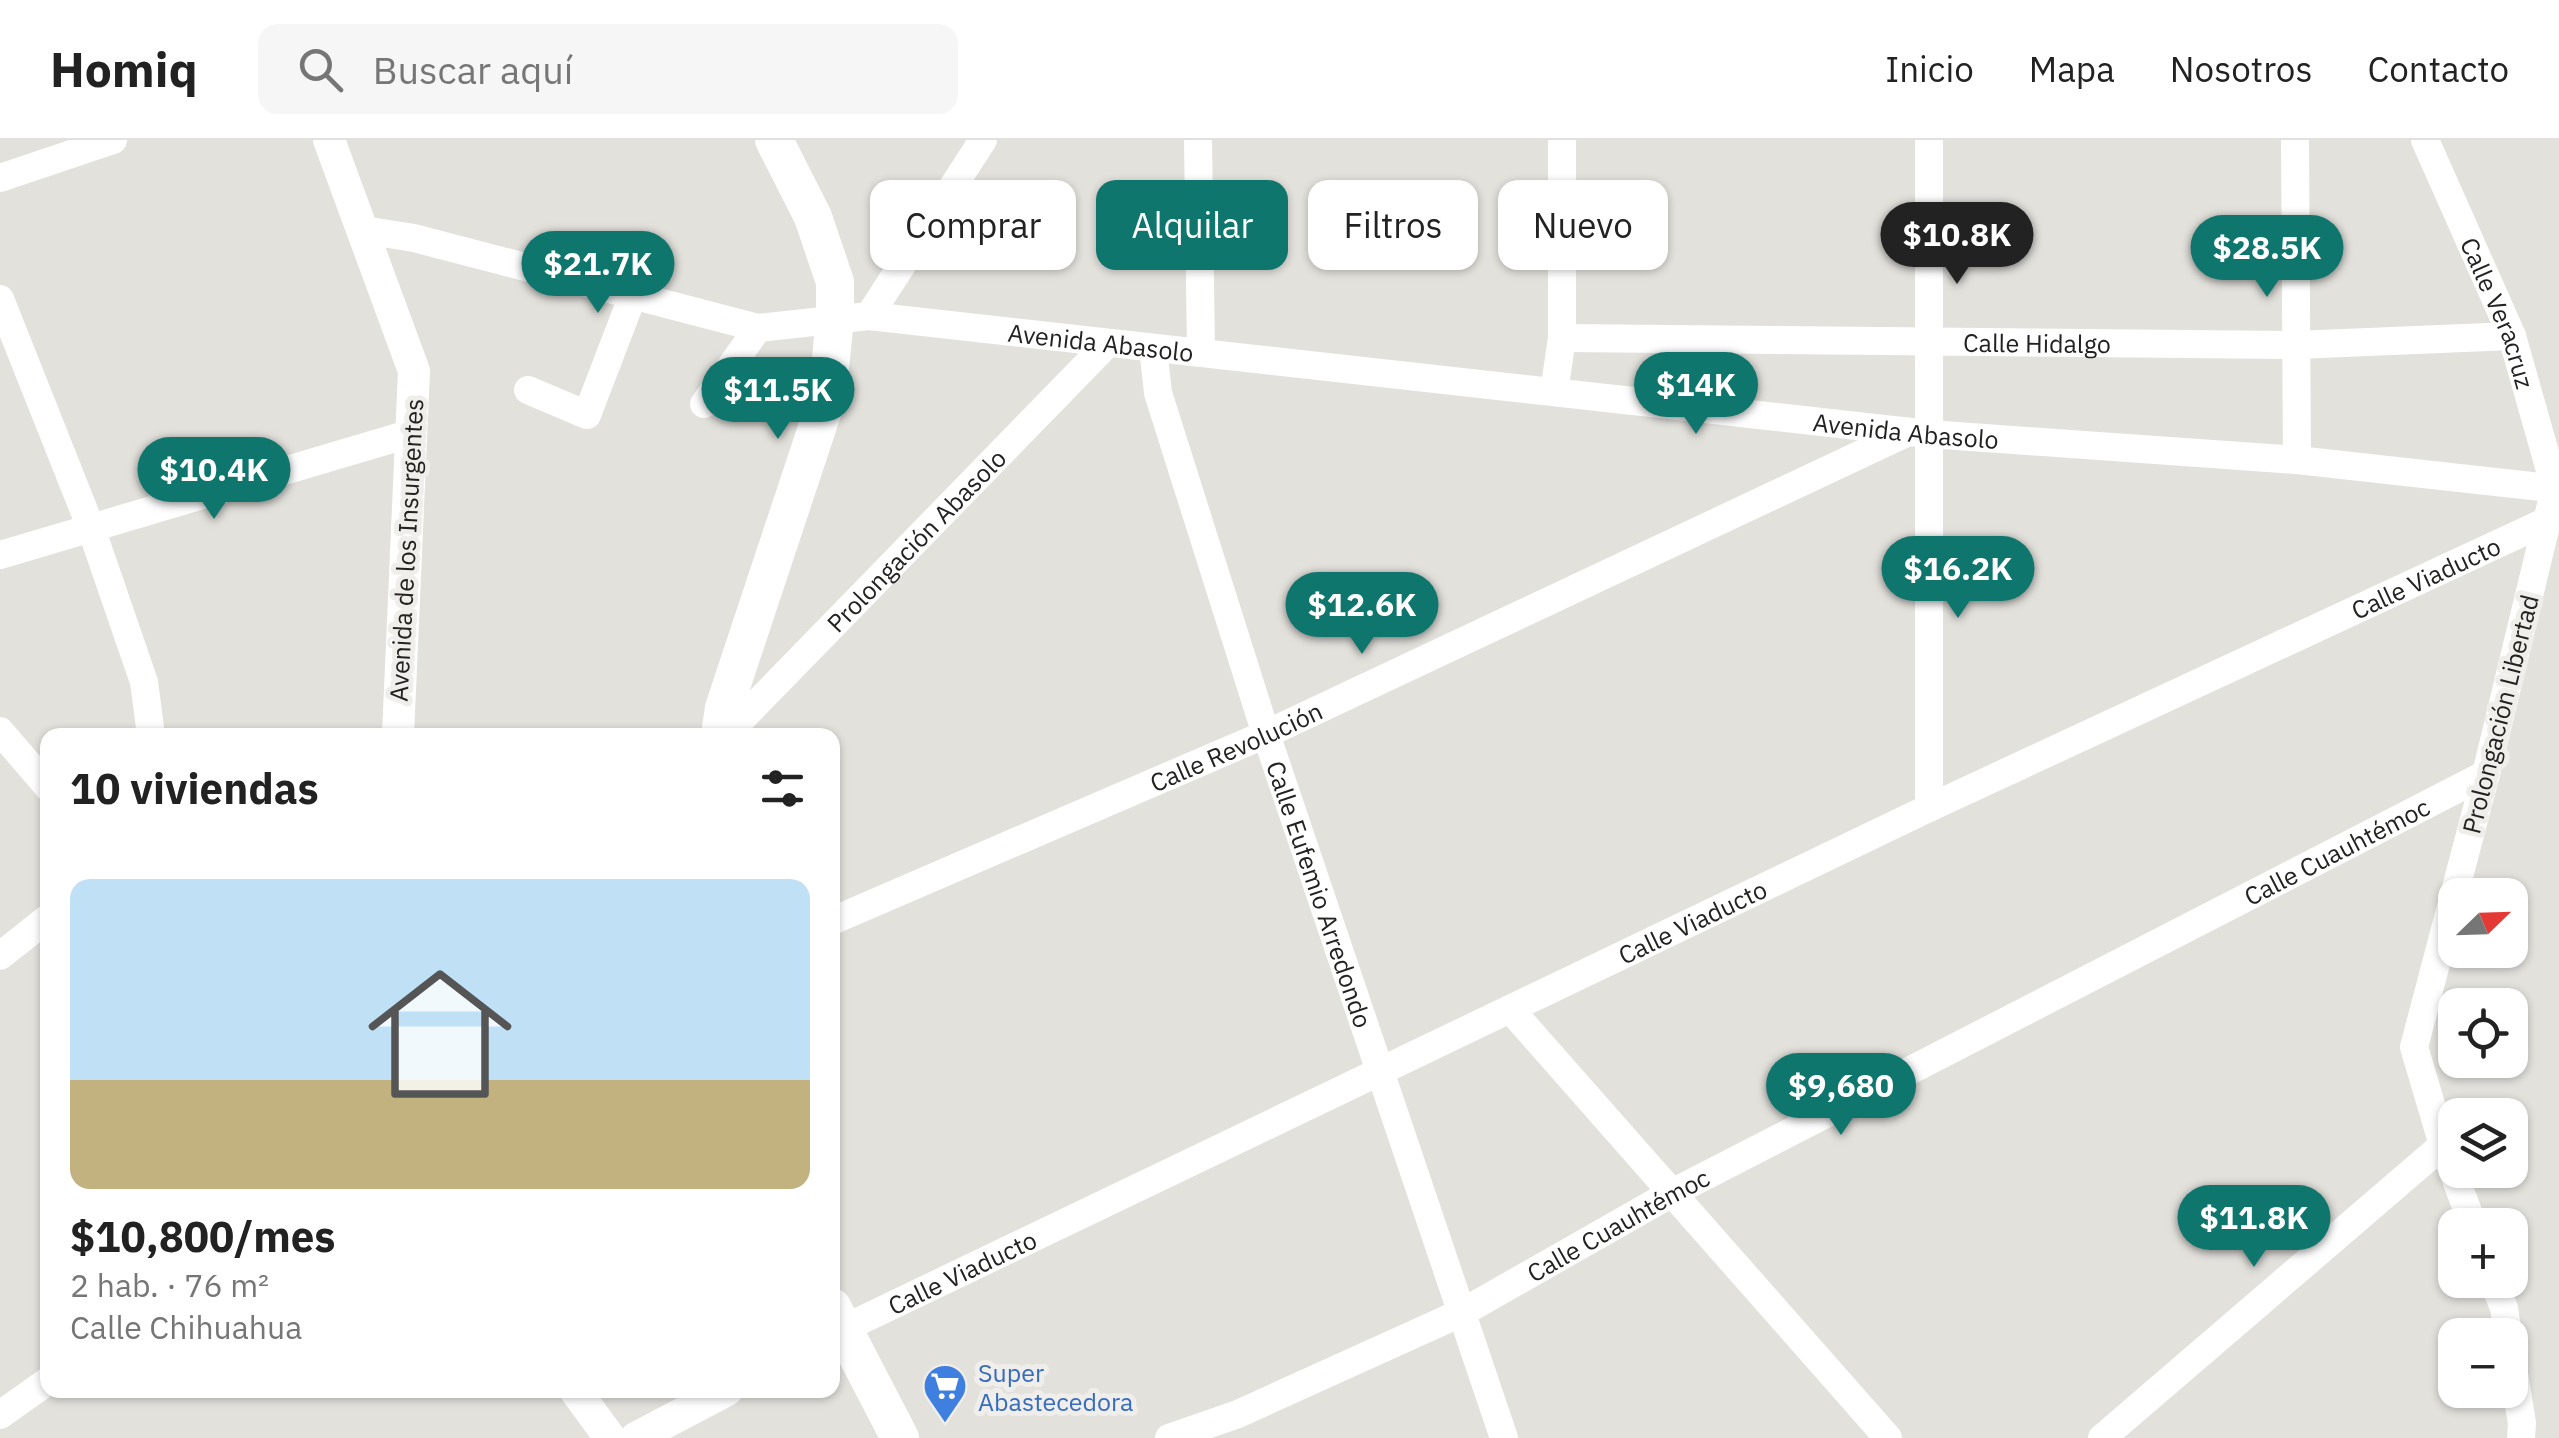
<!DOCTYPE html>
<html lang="es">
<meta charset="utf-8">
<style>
body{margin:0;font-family:"IBM Plex Sans",sans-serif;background:#f6f6f6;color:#222;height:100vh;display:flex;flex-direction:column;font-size:38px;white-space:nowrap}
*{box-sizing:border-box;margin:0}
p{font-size:32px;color:#767676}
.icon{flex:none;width:55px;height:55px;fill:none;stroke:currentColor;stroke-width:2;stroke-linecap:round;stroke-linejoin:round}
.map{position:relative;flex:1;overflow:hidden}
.side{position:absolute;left:40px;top:588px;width:800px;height:670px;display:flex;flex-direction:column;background:#fff;border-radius:20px;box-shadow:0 2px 8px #0004}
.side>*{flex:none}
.guide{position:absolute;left:870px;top:40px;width:950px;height:90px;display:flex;gap:20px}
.needle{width:65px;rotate:67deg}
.tools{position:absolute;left:2438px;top:738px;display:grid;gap:20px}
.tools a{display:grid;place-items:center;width:90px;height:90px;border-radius:20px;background:#fff;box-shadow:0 2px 8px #0004;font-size:50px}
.price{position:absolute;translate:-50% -85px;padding:0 22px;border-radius:35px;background:#0f766e;color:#fff;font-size:32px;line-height:65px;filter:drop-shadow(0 2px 5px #0008)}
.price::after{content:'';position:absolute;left:50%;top:60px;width:30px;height:22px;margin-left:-15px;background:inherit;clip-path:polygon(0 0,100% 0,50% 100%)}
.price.active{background:#222;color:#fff}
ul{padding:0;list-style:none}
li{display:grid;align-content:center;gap:20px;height:530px;padding:0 30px}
li span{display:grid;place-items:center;height:310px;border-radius:20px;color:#555}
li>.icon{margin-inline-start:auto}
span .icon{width:180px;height:180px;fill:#fffc;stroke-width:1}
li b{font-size:42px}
h2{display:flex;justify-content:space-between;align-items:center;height:120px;padding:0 30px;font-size:42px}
.tag{padding:0 35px;border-radius:20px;background:#fff;box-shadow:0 2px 8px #0004;font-size:35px;line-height:90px}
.tag.active{background:#0f766e;color:#fff}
header{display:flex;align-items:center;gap:60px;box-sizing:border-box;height:140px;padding:0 50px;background:#fff;border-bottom:2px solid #e0e0e0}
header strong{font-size:48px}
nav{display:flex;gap:55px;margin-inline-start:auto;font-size:35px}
.search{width:700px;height:90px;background:#f6f6f6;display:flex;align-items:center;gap:25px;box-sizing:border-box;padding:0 35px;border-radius:20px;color:#767676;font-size:38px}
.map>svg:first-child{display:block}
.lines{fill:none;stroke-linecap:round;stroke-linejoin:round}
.minor{stroke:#fff;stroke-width:28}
.tertiary{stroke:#fff;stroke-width:32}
.secondary{stroke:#fff;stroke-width:38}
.labels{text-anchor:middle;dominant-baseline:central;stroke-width:10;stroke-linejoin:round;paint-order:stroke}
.street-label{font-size:25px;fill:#232221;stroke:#f0eeea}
.shop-label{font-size:25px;fill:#366cbe;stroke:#f0eeea;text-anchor:start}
</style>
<header>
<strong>Homiq</strong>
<div class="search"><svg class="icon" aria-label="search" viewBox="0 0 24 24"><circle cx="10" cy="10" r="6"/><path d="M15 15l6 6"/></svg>Buscar aquí</div>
<nav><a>Inicio</a><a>Mapa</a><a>Nosotros</a><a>Contacto</a></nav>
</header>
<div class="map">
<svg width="2559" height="1298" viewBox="0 0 2559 1298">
<rect width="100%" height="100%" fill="#e3e1dc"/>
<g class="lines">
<!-- minor -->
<g class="minor">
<polyline points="1198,0 1201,212"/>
<polyline points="1929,0 1929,668"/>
<polyline points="2295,0 2297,320"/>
<path id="s1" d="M2425,0L2512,196L2555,348L2486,634L2414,907L2443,1005L2473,1085"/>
<polyline points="0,38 113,0"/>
<path id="s2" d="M363,90L414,98L758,188L869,176L1929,294L2297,320L2559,349"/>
<polyline points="0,159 91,388 144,542 151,595"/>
<polyline points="869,176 983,0"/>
<path id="s3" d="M1562,198L2296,205L2512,196"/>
<path id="s4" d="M1153,208L1158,253L1266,594L1504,1298"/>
<polyline points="528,250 587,275 633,155"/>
<polyline points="1554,252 1562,198 1562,0"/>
<polyline points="704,264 758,188"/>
<polyline points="0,415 412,293"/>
<polyline points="0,591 48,647"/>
<path id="s5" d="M726,595L1108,203"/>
<path id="s6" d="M832,781L1266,594L1906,293"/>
<polyline points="0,816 48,778"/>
<polyline points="1510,869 1888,1298"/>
<polyline points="2493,1140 2504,1168 2508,1195"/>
<path id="s7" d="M843,1189L1929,668L2547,381"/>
<polyline points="2510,1209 2522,1283 2521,1298"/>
<polyline points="0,1275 48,1241"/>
<path id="s8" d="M1169,1298L1238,1274L1463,1172L1672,1053L2486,634"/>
<polyline points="2102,1298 2443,1005"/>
</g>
<!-- tertiary -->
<g class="tertiary">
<polyline points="329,0 414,231 398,595"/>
<polyline points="575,1250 610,1298"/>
<polyline points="636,1298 727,1250"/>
</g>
<!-- secondary -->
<g class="secondary">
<polyline points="720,595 724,568 827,258 835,178 835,142 813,77 774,0"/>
<polyline points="832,1167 900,1298"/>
</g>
</g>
<!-- icons -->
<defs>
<symbol id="supermarket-pin" viewBox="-11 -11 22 30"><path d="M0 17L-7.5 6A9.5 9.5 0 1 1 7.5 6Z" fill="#3f7fe0" stroke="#f0eeea"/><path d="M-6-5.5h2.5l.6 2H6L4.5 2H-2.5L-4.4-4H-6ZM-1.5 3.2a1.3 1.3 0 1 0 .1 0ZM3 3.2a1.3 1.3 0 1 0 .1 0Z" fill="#fff"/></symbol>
</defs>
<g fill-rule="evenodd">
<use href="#supermarket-pin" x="920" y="1221" width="50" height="68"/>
</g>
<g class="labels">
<!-- street labels -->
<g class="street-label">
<text stroke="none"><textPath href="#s1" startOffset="188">Calle Veracruz</textPath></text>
<text stroke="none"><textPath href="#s2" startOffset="752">Avenida Abasolo</textPath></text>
<text stroke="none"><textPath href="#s3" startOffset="475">Calle Hidalgo</textPath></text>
<text stroke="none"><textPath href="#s2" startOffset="1562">Avenida Abasolo</textPath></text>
<text stroke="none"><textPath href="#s5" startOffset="272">Prolongación Abasolo</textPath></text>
<text transform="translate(406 410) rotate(-87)">Avenida de los Insurgentes</text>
<text stroke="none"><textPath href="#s7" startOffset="1752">Calle Viaducto</textPath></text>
<text transform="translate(2500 574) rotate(-76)">Prolongación Libertad</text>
<text stroke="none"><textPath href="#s6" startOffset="440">Calle Revolución</textPath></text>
<text stroke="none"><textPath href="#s8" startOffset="1308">Calle Cuauhtémoc</textPath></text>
<text stroke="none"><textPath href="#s4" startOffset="572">Calle Eufemio Arredondo</textPath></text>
<text stroke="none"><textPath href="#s7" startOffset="942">Calle Viaducto</textPath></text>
<text stroke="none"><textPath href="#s8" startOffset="498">Calle Cuauhtémoc</textPath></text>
<text stroke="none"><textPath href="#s7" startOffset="132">Calle Viaducto</textPath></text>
</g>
<!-- shop labels -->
<g class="shop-label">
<text x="978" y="1232">Super<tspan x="978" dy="29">Abastecedora</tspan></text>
</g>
</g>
</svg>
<div class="tools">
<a><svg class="needle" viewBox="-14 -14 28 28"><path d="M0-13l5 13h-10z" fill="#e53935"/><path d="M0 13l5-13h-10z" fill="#767676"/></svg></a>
<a><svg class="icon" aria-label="locate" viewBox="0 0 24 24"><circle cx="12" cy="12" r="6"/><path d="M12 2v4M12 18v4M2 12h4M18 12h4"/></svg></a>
<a><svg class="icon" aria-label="layers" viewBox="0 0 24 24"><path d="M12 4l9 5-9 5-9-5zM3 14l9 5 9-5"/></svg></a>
<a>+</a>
<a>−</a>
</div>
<b class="price active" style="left:1957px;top:147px">$10.8K</b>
<b class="price" style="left:2267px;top:160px">$28.5K</b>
<b class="price" style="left:598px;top:176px">$21.7K</b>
<b class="price" style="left:1696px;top:297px">$14K</b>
<b class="price" style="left:778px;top:302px">$11.5K</b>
<b class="price" style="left:214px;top:382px">$10.4K</b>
<b class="price" style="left:1958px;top:481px">$16.2K</b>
<b class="price" style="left:1362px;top:517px">$12.6K</b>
<b class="price" style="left:1841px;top:998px">$9,680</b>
<b class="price" style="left:2254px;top:1130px">$11.8K</b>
<div class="guide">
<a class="tag">Comprar</a>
<a class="tag active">Alquilar</a>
<a class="tag">Filtros</a>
<a class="tag">Nuevo</a>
</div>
<section class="side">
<h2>10 viviendas<svg class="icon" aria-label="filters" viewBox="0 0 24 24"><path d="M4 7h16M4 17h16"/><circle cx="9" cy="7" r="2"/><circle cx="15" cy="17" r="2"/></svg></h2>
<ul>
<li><span style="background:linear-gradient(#bfe0f5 65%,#c2b280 0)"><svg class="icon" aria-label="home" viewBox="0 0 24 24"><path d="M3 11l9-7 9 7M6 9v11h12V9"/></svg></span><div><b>$10,800/mes</b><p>2 hab. · 76 m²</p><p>Calle Chihuahua</p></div></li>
</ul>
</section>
</div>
